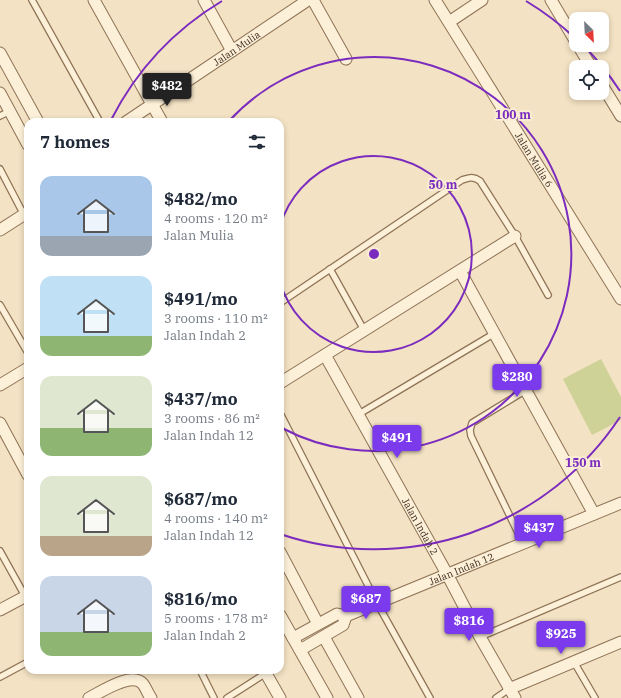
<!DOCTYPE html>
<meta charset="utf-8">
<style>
body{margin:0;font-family:"IBM Plex Serif",serif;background:#f2f2f3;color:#1f2937;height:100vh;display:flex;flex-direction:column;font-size:15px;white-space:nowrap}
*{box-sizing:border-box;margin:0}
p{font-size:13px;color:#747a83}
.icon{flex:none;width:22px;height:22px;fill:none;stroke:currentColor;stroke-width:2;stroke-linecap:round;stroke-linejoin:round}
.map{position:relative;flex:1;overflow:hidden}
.sheet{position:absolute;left:24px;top:118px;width:260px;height:556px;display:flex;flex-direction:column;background:#fff;border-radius:12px;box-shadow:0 2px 6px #0003}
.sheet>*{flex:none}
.needle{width:26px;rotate:156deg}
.controls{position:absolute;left:569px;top:12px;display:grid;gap:8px}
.controls a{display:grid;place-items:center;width:40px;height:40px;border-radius:8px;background:#fff;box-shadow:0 2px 6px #0003;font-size:20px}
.price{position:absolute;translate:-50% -34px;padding:0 9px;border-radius:4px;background:#7c3aed;color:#fff;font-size:13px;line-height:26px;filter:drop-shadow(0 1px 2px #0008)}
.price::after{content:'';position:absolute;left:50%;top:24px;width:12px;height:9px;margin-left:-6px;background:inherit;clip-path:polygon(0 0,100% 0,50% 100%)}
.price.on{background:#222;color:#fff}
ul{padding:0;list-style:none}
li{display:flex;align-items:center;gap:12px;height:100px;padding:0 16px}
li span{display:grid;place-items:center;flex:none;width:112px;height:80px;border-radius:12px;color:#555}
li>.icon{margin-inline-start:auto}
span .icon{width:48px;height:48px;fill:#fffc;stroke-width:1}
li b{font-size:17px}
h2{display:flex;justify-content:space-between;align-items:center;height:48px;padding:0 16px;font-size:17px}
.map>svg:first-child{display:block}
.green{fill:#ced296}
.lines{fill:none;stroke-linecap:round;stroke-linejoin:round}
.service-casing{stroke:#8f7357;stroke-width:8}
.minor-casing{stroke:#8f7357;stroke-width:13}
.service{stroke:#fcf0d8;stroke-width:5.5}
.minor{stroke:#fcf0d8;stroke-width:11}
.ring{fill:none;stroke:#7b2cbf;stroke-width:2}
.labels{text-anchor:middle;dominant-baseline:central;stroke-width:4;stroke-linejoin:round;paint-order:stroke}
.street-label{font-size:10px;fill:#3e2b1d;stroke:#f9edd4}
.centre{fill:#7b2cbf;stroke:#f9edd4;stroke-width:2}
.ring-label{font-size:12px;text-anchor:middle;font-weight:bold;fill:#7b2cbf;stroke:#f9edd4;stroke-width:4;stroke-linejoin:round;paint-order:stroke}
</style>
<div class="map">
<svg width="621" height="698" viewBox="0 0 621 698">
<rect width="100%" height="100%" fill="#f3e2c3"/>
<!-- green -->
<polygon class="green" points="601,359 621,397 621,420 592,435 563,379"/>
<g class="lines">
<defs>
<g id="service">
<polyline points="32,0 100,122"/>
<polyline points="0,116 10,111"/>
<polyline points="0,169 24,215"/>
<polyline points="330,269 364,330"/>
<path d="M280,303L462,180C469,178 473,176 480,181L515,236L548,295"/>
<polyline points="0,305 28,353"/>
<polyline points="280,413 377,603 430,698"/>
<polyline points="359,414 495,333"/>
<polyline points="523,543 471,436 470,430 472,423 526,390"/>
<polyline points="0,551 25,596"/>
<polyline points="480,637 621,577"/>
<polyline points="574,662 595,698"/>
<polyline points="200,670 214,698"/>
<polyline points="0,677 28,662"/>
<polyline points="227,698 266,673"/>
<polyline points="496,698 509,689"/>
</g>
<g id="minor">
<polyline points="94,0 162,122"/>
<polyline points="204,0 232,51"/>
<polyline points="313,0 346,59"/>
<path id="s1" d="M435,0L621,299"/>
<polyline points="551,0 576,42"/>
<polyline points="449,22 482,0"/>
<polyline points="578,45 591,67"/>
<polyline points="0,53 38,122"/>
<polyline points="602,85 621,116"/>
<polyline points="0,93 28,145"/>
<path id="s2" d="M126,122L308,0"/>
<polyline points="0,230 28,212"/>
<polyline points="460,271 594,514"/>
<path id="s3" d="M325,355L447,574L480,637L515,698"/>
<polyline points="280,383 515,236"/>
<polyline points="0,385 28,368"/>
<polyline points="0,423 28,475"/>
<polyline points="280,552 318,624"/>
<polyline points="0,610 28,595"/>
<polyline points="280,615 327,698"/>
<polyline points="324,637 358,698"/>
<path id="s4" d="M293,638L337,614L346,616L621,503"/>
<polyline points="300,650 343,625 346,616"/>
<polyline points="264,670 280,698"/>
<polyline points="509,689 621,642"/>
<path d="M89,698C101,692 132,671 143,684C146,688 148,694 151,698"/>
</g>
</defs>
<!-- service casing -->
<use href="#service" class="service-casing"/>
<!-- minor casing -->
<use href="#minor" class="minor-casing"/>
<!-- service -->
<use href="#service" class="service"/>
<!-- minor -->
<use href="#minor" class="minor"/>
</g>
<!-- distance rings -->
<g class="ring">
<path d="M280 226A98 98 0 1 1 280 282"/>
<path d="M229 121A197 197 0 1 1 282 428"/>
<path d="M620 417A295 295 0 0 1 280 534M111 120A295 295 0 0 1 222 1M526 1A295 295 0 0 1 575 38M583 45A295 295 0 0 1 620 91"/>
</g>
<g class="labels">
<!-- street labels -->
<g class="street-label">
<text stroke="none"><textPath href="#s2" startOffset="133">Jalan Mulia</textPath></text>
<text stroke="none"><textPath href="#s1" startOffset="188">Jalan Mulia 6</textPath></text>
<text stroke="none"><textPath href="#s3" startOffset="196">Jalan Indah 2</textPath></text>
<text stroke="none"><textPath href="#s4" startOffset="184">Jalan Indah 12</textPath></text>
</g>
</g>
<circle cx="374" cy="254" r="6" class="centre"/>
<g class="ring-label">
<text x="513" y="119">100 m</text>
<text x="443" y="189">50 m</text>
<text x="583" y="467">150 m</text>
</g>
</svg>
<div class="controls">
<a><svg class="needle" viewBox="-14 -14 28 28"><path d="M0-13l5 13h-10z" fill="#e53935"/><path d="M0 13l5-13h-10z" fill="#747a83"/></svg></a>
<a><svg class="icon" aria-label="locate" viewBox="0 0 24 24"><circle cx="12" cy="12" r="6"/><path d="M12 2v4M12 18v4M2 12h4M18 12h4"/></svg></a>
</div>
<b class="price on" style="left:167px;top:107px">$482</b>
<b class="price" style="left:517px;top:398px">$280</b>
<b class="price" style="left:397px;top:459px">$491</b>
<b class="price" style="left:539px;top:549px">$437</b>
<b class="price" style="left:366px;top:620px">$687</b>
<b class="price" style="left:469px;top:642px">$816</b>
<b class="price" style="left:561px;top:655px">$925</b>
<section class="sheet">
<h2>7 homes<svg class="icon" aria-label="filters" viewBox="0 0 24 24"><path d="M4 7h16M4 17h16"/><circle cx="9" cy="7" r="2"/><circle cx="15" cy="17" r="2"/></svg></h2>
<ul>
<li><span style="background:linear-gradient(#a9c7e8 75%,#9aa5b1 0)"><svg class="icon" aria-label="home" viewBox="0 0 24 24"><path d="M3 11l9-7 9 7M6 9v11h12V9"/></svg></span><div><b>$482/mo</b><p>4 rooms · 120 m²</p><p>Jalan Mulia</p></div></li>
<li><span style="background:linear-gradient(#bfe0f5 75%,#8fb573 0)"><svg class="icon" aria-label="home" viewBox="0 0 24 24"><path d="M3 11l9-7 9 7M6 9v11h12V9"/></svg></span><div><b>$491/mo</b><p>3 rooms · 110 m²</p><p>Jalan Indah 2</p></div></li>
<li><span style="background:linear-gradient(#dfe7d0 65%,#8fb573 0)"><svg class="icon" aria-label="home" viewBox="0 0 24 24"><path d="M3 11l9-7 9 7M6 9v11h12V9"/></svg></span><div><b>$437/mo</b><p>3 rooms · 86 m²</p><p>Jalan Indah 12</p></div></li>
<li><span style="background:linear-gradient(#dfe7d0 75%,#b9a48a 0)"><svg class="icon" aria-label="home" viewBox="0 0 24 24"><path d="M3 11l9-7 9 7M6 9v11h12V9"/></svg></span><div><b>$687/mo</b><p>4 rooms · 140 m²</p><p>Jalan Indah 12</p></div></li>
<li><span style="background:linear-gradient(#c9d6e8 70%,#8fb573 0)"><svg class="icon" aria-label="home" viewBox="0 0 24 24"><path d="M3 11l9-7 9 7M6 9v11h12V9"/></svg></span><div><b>$816/mo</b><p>5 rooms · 178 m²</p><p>Jalan Indah 2</p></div></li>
</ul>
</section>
</div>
